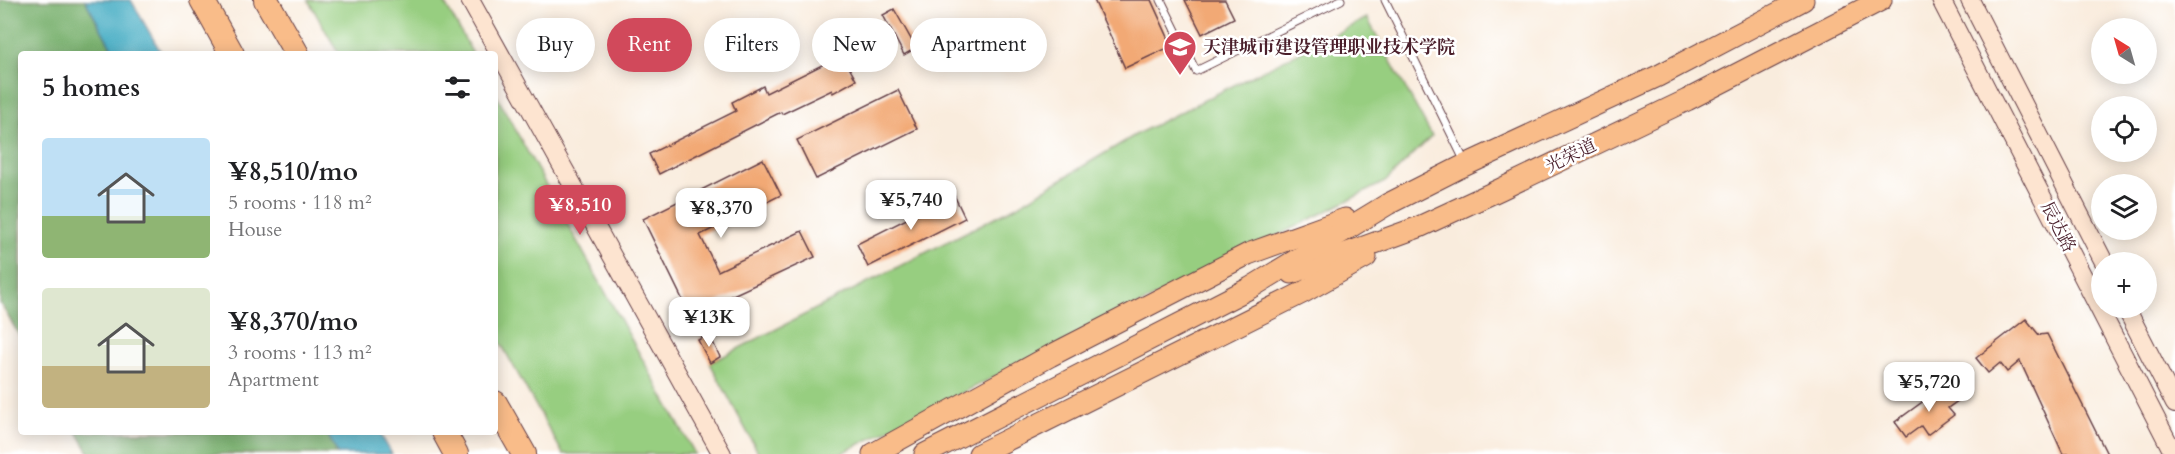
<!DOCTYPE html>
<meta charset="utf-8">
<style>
body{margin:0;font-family:Cardo,"Noto Serif SC",serif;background:#f2f2f2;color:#202124;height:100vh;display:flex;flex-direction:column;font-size:22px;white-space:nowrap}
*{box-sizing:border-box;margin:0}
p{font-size:20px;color:#757577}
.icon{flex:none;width:33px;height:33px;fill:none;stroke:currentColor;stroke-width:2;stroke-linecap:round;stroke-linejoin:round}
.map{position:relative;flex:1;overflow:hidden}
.panel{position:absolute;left:18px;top:51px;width:480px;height:384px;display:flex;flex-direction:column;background:#fff;border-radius:6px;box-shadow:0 3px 15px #0003}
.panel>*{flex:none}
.top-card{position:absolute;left:516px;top:18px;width:570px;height:54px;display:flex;gap:12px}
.needle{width:39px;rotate:323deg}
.controls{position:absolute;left:2091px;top:18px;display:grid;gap:12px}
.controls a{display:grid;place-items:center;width:66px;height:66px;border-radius:50%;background:#fff;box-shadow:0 3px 15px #0003;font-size:30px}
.price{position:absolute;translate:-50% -51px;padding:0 14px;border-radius:12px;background:#fff;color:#222;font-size:20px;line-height:39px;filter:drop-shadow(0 2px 3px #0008)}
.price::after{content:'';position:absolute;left:50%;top:36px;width:18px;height:14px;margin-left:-9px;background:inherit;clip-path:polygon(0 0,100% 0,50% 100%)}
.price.active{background:#d1495b;color:#fff}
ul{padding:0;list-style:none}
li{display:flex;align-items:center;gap:18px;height:150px;padding:0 24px}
li span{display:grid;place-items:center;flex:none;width:168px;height:120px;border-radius:6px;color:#555}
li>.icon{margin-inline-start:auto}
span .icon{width:72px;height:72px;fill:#fffc;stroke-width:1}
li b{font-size:26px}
h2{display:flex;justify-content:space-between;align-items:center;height:72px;padding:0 24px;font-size:26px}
.chip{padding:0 21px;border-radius:27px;background:#fff;box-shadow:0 3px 15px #0003;font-size:21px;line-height:54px}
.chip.active{background:#d1495b;color:#fff}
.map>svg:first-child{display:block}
.green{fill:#97ce80;stroke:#707656;stroke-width:1.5}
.forest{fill:#79b16e;stroke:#62684c;stroke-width:1.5}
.water{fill:#42abc2;stroke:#466576;stroke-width:1.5}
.building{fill:#f2a975}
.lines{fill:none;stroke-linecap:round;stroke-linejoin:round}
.lane-casing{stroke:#643e46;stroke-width:9}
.secondary-casing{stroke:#643e46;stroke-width:20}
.primary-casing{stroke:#643e46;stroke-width:23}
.highway-casing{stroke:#643e46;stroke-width:26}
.lane{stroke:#fff;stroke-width:7}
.secondary{stroke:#fde4d0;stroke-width:18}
.primary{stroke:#f9bc89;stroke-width:21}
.highway{stroke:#f9bc89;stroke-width:24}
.labels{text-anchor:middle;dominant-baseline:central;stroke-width:5;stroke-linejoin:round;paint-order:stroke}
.poi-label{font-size:18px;font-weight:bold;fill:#4a1f2b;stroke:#fff;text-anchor:start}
.street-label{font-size:18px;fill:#4a1f2b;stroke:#fff}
</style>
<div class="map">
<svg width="2175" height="454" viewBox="0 0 2175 454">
<rect width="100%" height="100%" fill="#fff"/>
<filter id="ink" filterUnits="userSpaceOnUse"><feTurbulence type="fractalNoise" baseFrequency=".0167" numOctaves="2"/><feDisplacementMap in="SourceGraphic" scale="12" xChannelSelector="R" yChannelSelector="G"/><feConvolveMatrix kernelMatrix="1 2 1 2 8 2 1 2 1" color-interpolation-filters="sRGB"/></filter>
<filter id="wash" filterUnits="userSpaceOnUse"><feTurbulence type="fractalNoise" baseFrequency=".008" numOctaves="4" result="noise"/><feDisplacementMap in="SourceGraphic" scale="24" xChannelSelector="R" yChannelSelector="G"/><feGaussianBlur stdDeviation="1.35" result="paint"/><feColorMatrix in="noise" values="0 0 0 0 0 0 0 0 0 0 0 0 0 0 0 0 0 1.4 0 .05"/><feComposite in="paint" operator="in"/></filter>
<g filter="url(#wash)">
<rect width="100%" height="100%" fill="#f9ecdd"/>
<!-- green -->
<g class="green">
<polygon points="308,0 443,0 473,54 339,54"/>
<polygon points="1367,18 1432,136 1385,182 840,454 759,454 710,363 1015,207 1137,134"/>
<polygon points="495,93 695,454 563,454 495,333"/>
</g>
<!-- forest -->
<g class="forest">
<polygon points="0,0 85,0 115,54 21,54 21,338 0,303"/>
<polygon points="77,432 326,432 338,454 90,454"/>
</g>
<!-- water -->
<g class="water">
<polygon points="85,0 131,0 162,54 115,54"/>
<polygon points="326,432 379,432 392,454 338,454"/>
</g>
<g id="blocks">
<!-- building -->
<g class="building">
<polygon points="1094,0 1151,0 1172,46 1125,68"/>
<polygon points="1185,0 1225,0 1234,18 1202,34"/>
<polygon points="894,9 916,48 904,55 883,15"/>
<polygon points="842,55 856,80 833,93 832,90 782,114 781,112 659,174 649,154 736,111 732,102 763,86 766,93"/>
<polygon points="898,90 917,129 816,179 797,140"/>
<polygon points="763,159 781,195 700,235 718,271 802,231 815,257 690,315 643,219"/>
<polygon points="954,195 965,218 868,267 857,244"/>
<polygon points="2026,319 2039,335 2047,334 2107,454 2063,454 2020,361 2007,372 2000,363 1988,373 1976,358"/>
<polygon points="709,334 720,357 710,363 698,340"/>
<polygon points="1947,384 1959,400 1948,408 1954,415 1927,435 1921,426 1906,437 1895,422"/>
</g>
</g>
</g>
<g filter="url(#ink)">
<use href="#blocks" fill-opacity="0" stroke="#643e46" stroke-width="1.5"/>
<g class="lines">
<defs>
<g id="lane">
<polyline points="1161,0 1196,71 1341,0"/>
<polyline points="1385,0 1465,162"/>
</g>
<g id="secondary">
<polyline points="470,0 722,454"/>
<polyline points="1941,0 2174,454"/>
<polyline points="1970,0 2104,262"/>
<polyline points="2126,308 2175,404"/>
</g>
<g id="primary">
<polyline points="1292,273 1419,227 1501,189 1687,100 1881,0"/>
<polyline points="873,454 1050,356 1248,254 1345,219"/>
<polyline points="925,454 1250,288 1388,204 1459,168 1658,76 1803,0"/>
<polyline points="979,454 1302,293 1366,257"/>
</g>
<g id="highway">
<polyline points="202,0 232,54"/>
<polyline points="266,0 297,54"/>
<polyline points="495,403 524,454"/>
<polyline points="444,432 456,454"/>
</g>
</defs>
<!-- lane casing -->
<use href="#lane" class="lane-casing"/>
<!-- secondary casing -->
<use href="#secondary" class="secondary-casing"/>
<!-- primary casing -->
<use href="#primary" class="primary-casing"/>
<!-- highway casing -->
<use href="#highway" class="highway-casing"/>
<!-- lane -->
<use href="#lane" class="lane"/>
<!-- secondary -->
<use href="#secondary" class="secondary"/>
<!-- primary -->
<use href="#primary" class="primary"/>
<!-- highway -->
<use href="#highway" class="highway"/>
</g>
</g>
<!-- icons -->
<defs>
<symbol id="university-pin" viewBox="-11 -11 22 30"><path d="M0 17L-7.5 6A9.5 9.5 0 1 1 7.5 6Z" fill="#d1495b" stroke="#fff"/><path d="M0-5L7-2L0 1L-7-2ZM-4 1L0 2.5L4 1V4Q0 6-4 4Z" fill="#fff"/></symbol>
</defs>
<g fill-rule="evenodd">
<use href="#university-pin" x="1161" y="28" width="38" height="52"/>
</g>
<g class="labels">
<!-- poi labels -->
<g class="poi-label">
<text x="1203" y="47">天津城市建设管理职业技术学院</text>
</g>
<!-- street labels -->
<g class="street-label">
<text transform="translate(1571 156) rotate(-26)">光荣道</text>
<text transform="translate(2058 227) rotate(63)">辰达路</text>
</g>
</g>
</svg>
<div class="controls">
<a><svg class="needle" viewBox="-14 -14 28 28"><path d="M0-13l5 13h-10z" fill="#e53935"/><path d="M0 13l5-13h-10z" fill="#757577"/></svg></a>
<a><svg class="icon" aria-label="locate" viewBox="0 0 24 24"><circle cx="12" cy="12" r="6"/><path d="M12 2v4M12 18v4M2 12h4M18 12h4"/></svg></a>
<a><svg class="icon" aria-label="layers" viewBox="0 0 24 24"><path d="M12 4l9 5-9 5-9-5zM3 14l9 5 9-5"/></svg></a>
<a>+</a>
</div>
<b class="price" style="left:911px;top:231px">¥5,740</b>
<b class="price active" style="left:580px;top:236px">¥8,510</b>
<b class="price" style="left:721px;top:239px">¥8,370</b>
<b class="price" style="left:709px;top:348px">¥13K</b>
<b class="price" style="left:1929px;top:413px">¥5,720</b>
<div class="top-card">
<a class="chip">Buy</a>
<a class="chip active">Rent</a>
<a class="chip">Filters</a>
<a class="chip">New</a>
<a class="chip">Apartment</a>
</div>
<section class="panel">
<h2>5 homes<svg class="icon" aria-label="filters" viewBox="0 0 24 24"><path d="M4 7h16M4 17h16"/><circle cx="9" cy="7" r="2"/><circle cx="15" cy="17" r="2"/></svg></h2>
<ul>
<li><span style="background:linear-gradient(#bfe0f5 65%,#8fb573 0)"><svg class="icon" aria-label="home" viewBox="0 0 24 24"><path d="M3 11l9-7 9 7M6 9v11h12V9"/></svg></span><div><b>¥8,510/mo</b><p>5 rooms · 118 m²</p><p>House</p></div></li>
<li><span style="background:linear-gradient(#dfe7d0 65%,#c2b280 0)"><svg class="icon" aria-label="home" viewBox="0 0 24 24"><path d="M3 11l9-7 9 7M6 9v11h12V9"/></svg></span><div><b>¥8,370/mo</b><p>3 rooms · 113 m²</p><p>Apartment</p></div></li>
</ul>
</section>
</div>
